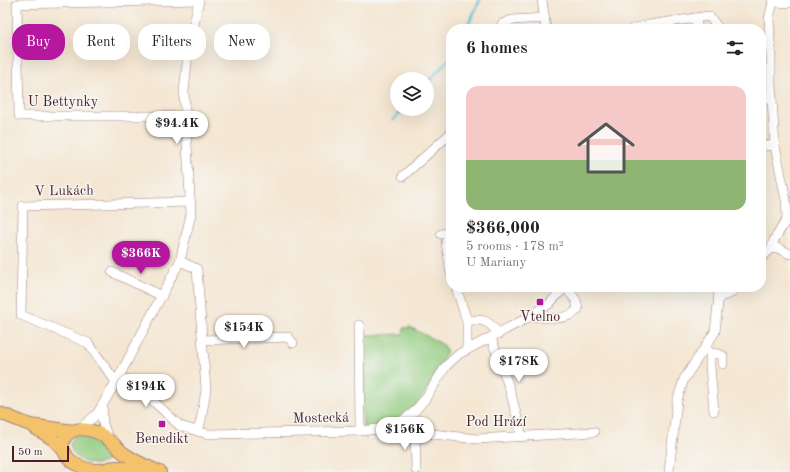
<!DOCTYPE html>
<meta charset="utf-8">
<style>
body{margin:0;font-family:"Old Standard TT",serif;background:#f6f6f6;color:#222;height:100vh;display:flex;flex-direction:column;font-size:15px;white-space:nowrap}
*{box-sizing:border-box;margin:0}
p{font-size:13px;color:#767676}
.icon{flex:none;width:22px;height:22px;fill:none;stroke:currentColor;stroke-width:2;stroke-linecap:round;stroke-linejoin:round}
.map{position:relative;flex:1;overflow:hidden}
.drawer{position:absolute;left:446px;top:24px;width:320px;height:268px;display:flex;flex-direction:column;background:#fff;border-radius:16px;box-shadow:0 4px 16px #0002}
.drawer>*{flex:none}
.top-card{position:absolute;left:12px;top:24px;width:374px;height:36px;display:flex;gap:8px}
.fabs{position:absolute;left:390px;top:72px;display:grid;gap:8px}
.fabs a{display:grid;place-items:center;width:44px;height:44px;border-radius:50%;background:#fff;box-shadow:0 4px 16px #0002;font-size:20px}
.scale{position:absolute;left:12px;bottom:10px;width:57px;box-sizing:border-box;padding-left:4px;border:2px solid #4a1f2b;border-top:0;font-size:11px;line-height:14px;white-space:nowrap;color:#4a1f2b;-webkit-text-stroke:3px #f6f6f2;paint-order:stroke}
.price{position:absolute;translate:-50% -34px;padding:0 9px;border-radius:14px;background:#fff;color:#222;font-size:13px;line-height:26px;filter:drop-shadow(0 1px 2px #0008)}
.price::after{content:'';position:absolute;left:50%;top:24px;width:12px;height:9px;margin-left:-6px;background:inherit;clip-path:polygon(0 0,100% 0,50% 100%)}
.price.on{background:#b5179e;color:#fff}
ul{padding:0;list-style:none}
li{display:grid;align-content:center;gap:8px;height:212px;padding:0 20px}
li+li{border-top:1px solid #e0e0e0}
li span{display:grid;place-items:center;height:124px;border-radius:12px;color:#555}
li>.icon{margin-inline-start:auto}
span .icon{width:72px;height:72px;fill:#fffc;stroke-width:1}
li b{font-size:17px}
h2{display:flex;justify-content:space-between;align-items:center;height:48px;padding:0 20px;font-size:17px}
.pill{padding:0 14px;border-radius:16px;background:#fff;box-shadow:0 4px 16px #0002;font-size:14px;line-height:36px}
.pill.on{background:#b5179e;color:#fff}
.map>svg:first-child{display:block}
.green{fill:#91cb7f;stroke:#6e7555}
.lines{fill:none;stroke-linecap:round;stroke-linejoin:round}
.stream{stroke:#5dc2db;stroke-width:2.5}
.minor-casing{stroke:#9f827e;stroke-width:10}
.major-casing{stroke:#9f827e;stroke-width:14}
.minor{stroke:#fff;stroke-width:9}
.major{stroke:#f3c26a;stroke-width:12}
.poi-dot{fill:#b5179e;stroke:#f6f6f2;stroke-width:1.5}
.labels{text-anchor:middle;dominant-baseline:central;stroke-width:3;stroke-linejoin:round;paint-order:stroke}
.street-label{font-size:14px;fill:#4a1f2b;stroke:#f6f6f2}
.poi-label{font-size:14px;fill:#4a1f2b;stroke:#f6f6f2}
</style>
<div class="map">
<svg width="790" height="472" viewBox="0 0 790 472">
<rect width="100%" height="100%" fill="#f6f6f2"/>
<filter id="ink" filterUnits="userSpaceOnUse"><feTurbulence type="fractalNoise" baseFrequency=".025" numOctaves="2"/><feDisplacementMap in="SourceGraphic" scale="8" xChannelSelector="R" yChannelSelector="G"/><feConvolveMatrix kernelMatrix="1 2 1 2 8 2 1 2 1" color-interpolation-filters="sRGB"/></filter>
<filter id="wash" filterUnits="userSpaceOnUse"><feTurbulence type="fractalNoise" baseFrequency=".012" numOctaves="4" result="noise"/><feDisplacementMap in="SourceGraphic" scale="16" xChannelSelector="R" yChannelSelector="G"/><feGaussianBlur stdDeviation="0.9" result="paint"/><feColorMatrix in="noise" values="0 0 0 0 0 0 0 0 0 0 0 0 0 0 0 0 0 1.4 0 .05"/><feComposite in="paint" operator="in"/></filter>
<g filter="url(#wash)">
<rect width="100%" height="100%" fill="#f4e6d2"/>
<!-- green -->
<g class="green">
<path d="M410,327L442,344L447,351C439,366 424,398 412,409C398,420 380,425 363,428L361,335L403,334L404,328Z"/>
<path d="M81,435C93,437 115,442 109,459C97,471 70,461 70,443L74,437Z"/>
</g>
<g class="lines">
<!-- stream -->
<g class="stream">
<polyline points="466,29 480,0"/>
<polyline points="427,83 451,57"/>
<polyline points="393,120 403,109"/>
</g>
</g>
</g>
<g filter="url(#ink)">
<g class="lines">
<defs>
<g id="minor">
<polyline points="542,0 546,29"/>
<polyline points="773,2 790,3"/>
<polyline points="695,18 698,29"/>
<polyline points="500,29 502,24 512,20 545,18"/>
<polyline points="632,29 649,25 709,16 719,29"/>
<polyline points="761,92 764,96 772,100"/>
<polyline points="186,116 19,116 17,4 199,0"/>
<polyline points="761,145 775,146"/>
<polyline points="403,176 451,133"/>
<polyline points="441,234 449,233 451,231"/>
<polyline points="446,242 451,274"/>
<polyline points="771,249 774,240 787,219 786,200 775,146 771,84 771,59 769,19 773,2 772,0"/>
<polyline points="761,258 771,249 778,248 790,254"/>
<polyline points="180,261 116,382 88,343 21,315 23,206 191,202"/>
<polyline points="112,272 162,296"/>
<polyline points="456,287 467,321 467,349"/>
<polyline points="716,287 719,294 723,296 731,293 736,287"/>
<path d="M531,316C545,318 568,322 578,309L576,300L565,287"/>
<path d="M467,321C483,318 489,321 499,334"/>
<polyline points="359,325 360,431"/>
<polyline points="491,338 510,390 522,437"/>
<polyline points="203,340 288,337 293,343"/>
<polyline points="706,347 710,353 710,367 714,411"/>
<polyline points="710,353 719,354 723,356 723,364"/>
<path d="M103,406C101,419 103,428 109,439"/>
<polyline points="410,416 415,432 416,470"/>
<polyline points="78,430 97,414 116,382 123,379 129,380 135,384 180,426 208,434 360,431 379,429 393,425 402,421 413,413 425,399 446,366 459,354 531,316 549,304 565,287"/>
<polyline points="198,431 201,420 206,390 197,269 180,261 191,214 184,92 188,53 199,0"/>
<polyline points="415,432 477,439 594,432"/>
<polyline points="669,472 677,401 684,379 715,332 719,294"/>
</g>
<g id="major">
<polyline points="0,413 30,425 73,431"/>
<polyline points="35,428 54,440 65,452"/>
<path d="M139,472C132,470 123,466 115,467C110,467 106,470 101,470C87,471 68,464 63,449C62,444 63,439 67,435C78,424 99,431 109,440C115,444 119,450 125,454C136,462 149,467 160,472"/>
</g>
</defs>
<!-- minor casing -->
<use href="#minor" class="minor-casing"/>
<!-- major casing -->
<use href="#major" class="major-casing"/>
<!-- minor -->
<use href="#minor" class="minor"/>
<!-- major -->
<use href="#major" class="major"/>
</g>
</g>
<!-- markers -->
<g class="poi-dot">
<rect x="536" y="298" width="8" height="8" rx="2"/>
<rect x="158" y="420" width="8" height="8" rx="2"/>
</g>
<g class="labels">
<!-- street labels -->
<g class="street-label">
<text x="63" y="102">U Bettynky</text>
<text transform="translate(64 191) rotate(-1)">V Lukách</text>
<text transform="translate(321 418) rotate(-1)">Mostecká</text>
<text x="496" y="422">Pod Hrází</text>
</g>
<!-- poi labels -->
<g class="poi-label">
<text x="540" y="317">Vtelno</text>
<text x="162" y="439">Benedikt</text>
</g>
</g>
</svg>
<div class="fabs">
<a><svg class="icon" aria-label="layers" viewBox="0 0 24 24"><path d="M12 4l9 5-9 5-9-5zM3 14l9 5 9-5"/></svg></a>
</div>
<div class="scale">50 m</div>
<b class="price" style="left:177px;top:145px">$94.4K</b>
<b class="price on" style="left:141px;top:275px">$366K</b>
<b class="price" style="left:244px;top:349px">$154K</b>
<b class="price" style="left:519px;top:383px">$178K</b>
<b class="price" style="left:146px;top:408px">$194K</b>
<b class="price" style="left:405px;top:451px">$156K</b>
<div class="top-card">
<a class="pill on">Buy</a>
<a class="pill">Rent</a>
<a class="pill">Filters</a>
<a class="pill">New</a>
</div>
<section class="drawer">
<h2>6 homes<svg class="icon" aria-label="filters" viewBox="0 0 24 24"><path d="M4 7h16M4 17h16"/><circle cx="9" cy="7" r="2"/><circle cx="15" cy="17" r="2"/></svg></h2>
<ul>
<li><span style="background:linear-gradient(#f6c9c9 60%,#8fb573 0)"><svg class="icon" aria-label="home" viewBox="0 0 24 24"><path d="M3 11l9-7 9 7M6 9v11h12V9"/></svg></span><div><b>$366,000</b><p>5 rooms · 178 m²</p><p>U Mariany</p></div></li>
</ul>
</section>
</div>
